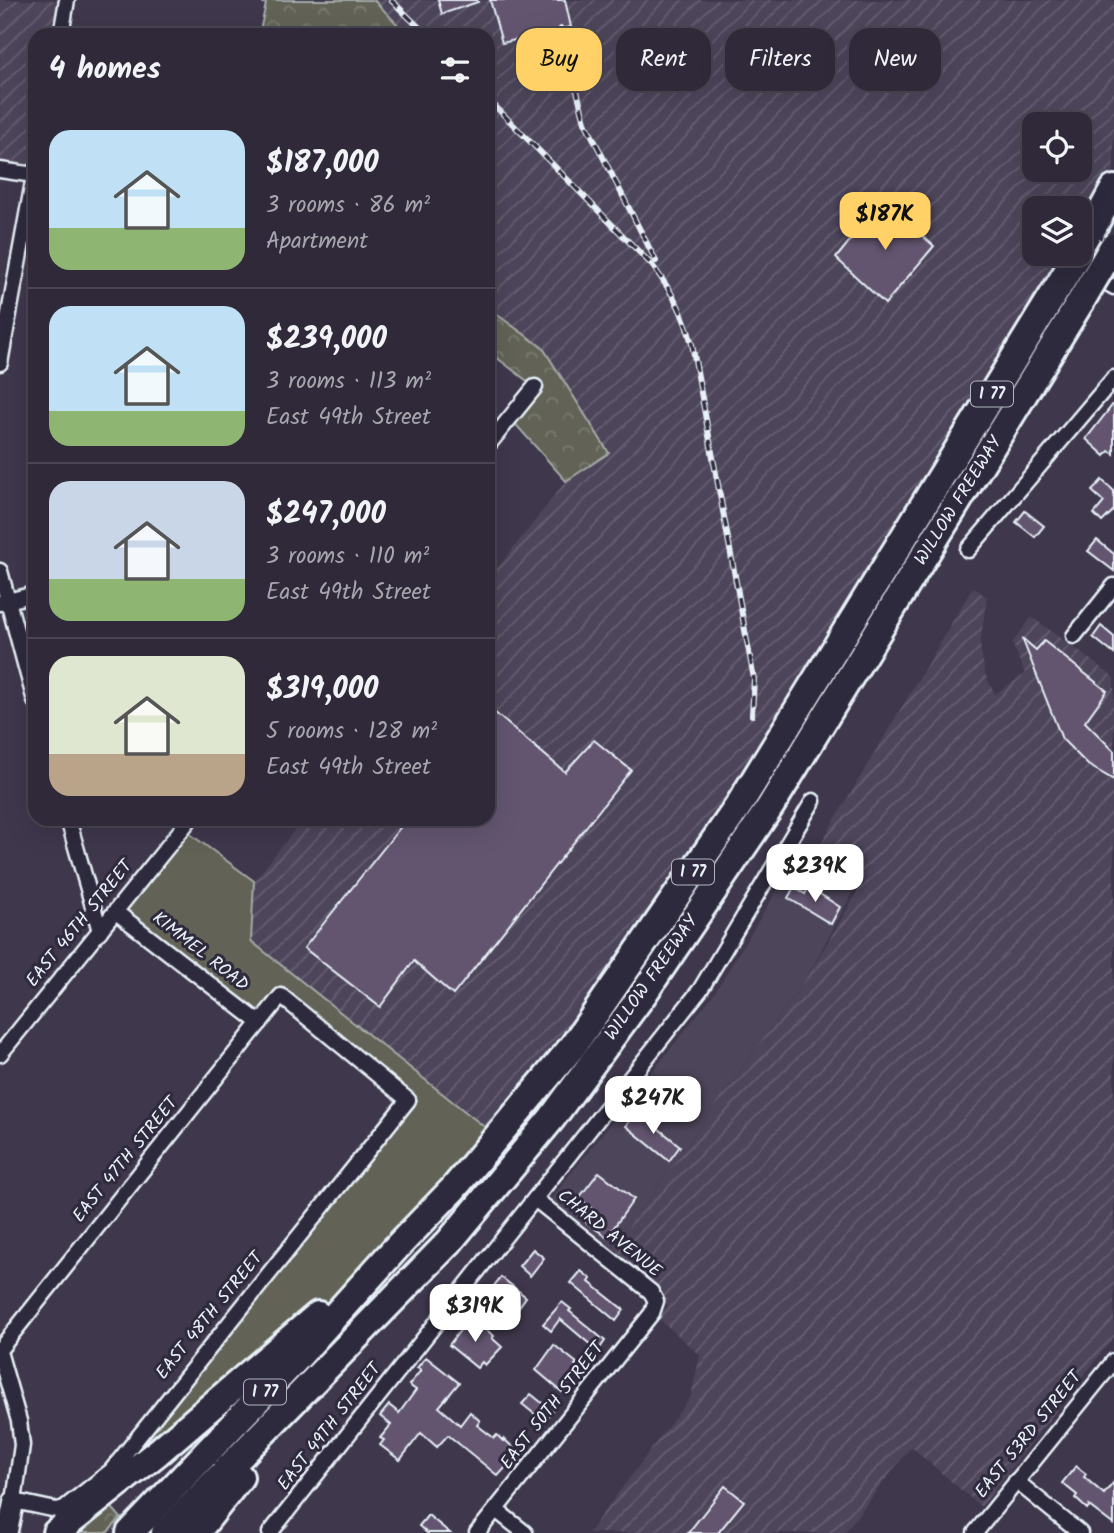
<!DOCTYPE html>
<meta charset="utf-8">
<style>
body{margin:0;font-family:Kalam,sans-serif;background:#373141;color:#f1f3f6;height:100vh;display:flex;flex-direction:column;font-size:26px;white-space:nowrap}
*{box-sizing:border-box;margin:0}
p{font-size:23px;color:#a7a6ae}
.icon{flex:none;width:38px;height:38px;fill:none;stroke:currentColor;stroke-width:2;stroke-linecap:round;stroke-linejoin:round}
.map{position:relative;flex:1;overflow:hidden}
.drawer{position:absolute;left:28px;top:28px;width:467px;height:798px;display:flex;flex-direction:column;background:#2f2939;border-radius:21px;box-shadow:0 7px 28px #0002,0 0 0 2px #4a4553}
.drawer>*{flex:none}
.top-card{position:absolute;left:516px;top:28px;width:492px;height:63px;display:flex;gap:14px}
.tools{position:absolute;left:1022px;top:112px;display:grid;gap:14px}
.tools a{display:grid;place-items:center;width:70px;height:70px;border-radius:14px;background:#2f2939;box-shadow:0 7px 28px #0002,0 0 0 2px #4a4553;font-size:35px}
.price{position:absolute;translate:-50% -60px;padding:0 16px;border-radius:14px;background:#fff;color:#222;font-size:23px;line-height:46px;filter:drop-shadow(0 2px 4px #0008)}
.price::after{content:'';position:absolute;left:50%;top:42px;width:21px;height:16px;margin-left:-10px;background:inherit;clip-path:polygon(0 0,100% 0,50% 100%)}
.price.active{background:#ffd166;color:#111}
ul{padding:0;list-style:none}
li{display:flex;align-items:center;gap:21px;height:175px;padding:0 21px}
li+li{border-top:2px solid #4a4553}
li span{display:grid;place-items:center;flex:none;width:196px;height:140px;border-radius:21px;color:#555}
li>.icon{margin-inline-start:auto}
span .icon{width:84px;height:84px;fill:#fffc;stroke-width:1}
li b{font-size:30px}
h2{display:flex;justify-content:space-between;align-items:center;height:84px;padding:0 21px;font-size:30px}
.chip{padding:0 24px;border-radius:21px;background:#2f2939;box-shadow:0 7px 28px #0002,0 0 0 2px #4a4553;font-size:24px;line-height:63px}
.chip.active{background:#ffd166;color:#111}
.map>svg:first-child{display:block}
.built{fill:#4d445a}
.industrial{fill:url(#industrial-furrows);fill-rule:evenodd}
.green{fill:#626456;stroke:#a5aaa7;stroke-width:2}
.forest{fill:url(#forest-crowns);stroke:#a5aaa7;stroke-width:2}
.building{fill:#635570;stroke:#e8f1f8;stroke-width:2}
.lines{fill:none;stroke-linecap:round;stroke-linejoin:round}
.street-casing{stroke:#e8f1f8;stroke-width:19}
.secondary-casing{stroke:#e8f1f8;stroke-width:24}
.highway-casing{stroke:#e8f1f8;stroke-width:32}
.street{stroke:#2f2a3d;stroke-width:14}
.secondary{stroke:#2f2a3d;stroke-width:19}
.highway{stroke:#2f2a3d;stroke-width:26}
.rail-casing{stroke:#e8f1f8;stroke-width:6}
.rail{stroke:#2f2a3d;stroke-width:3.5;stroke-dasharray:10;stroke-linecap:butt}
.highway-bridge-casing{stroke:#e8f1f8;stroke-width:32;stroke-linecap:butt}
.highway-bridge{stroke:#2f2a3d;stroke-width:26}
.labels{text-anchor:middle;dominant-baseline:central;stroke-width:6;stroke-linejoin:round;paint-order:stroke}
.shield{fill:#2f2a3d;stroke:#b0b5c0;stroke-width:2}
.shield-label{font-size:16px;font-weight:bold;fill:#e8f1f8}
.street-label{font-size:18px;fill:#e8f1f8;stroke:#2f2a3d}
</style>
<div class="map">
<svg width="1114" height="1533" viewBox="0 0 1114 1533">
<defs>
<pattern id="industrial-furrows" width="10" height="10" patternUnits="userSpaceOnUse" patternTransform="scale(1.75)"><rect width="10" height="10" fill="#4d445a"/><path d="M-1 1l2-2M0 10L10 0M9 11l2-2" fill="none" stroke="#675f72"/></pattern>
<pattern id="forest-crowns" width="20" height="18" patternUnits="userSpaceOnUse" patternTransform="scale(1.75)"><rect width="20" height="18" fill="#626456"/><path d="M2 6a3 3 0 1 1 6 0M12 15a3 3 0 1 1 6 0" fill="none" stroke="#787b6f"/></pattern>
</defs>
<rect width="100%" height="100%" fill="#3f374c"/>
<filter id="ink" filterUnits="userSpaceOnUse"><feTurbulence type="fractalNoise" baseFrequency=".0143" numOctaves="2"/><feDisplacementMap in="SourceGraphic" scale="14" xChannelSelector="R" yChannelSelector="G"/><feConvolveMatrix kernelMatrix="1 2 1 2 8 2 1 2 1" color-interpolation-filters="sRGB"/></filter>
<g filter="url(#ink)">
<!-- built -->
<polygon class="built" points="801,851 855,888 807,977 607,1257 544,1207 713,995"/>
<!-- industrial -->
<g class="industrial">
<polygon points="0,0 67,0 61,35 35,35 35,171 0,170"/>
<path d="M374,0H1114V189L1080,251V208H1034V254H1078L739,805L497,1137L251,940L254,881L303,819H488V580L566,481L609,453L543,348L488,308V35H396L403,30ZM1034,124H1080V170H1034Z"/>
<polygon points="973,587 987,597 980,644 985,674 995,694 1025,674 1012,643 1032,617 1114,677 1114,1337 981,1507 911,1447 844,1533 588,1533 691,1396 700,1355 658,1318 668,1305 607,1257 807,977 858,891 812,858"/>
</g>
<!-- green -->
<polygon class="green" points="182,828 254,881 251,941 497,1137 396,1248 158,1452 111,1471 408,1100 281,996 260,1023 116,912"/>
<!-- forest -->
<g class="forest">
<polygon points="256,0 374,0 403,30 396,35 259,35 266,4"/>
<polygon points="488,308 543,348 609,453 566,481 510,418 535,387 488,351"/>
<polygon points="108,1503 121,1518 107,1533 72,1533"/>
</g>
<!-- building -->
<g class="building">
<polygon points="438,0 477,0 478,2 442,14"/>
<polygon points="490,0 565,0 571,27 502,43"/>
<polygon points="882,201 934,246 885,304 836,258"/>
<polygon points="1114,403 1114,454 1109,451 1105,456 1086,439"/>
<polygon points="1102,480 1114,491 1114,510 1102,522 1094,514 1104,502 1092,491"/>
<polygon points="1025,511 1044,526 1035,537 1016,522"/>
<polygon points="1097,540 1114,554 1114,571 1088,551"/>
<polygon points="1101,626 1114,637 1114,654 1093,637"/>
<polygon points="1022,638 1036,650 1044,641 1107,691 1085,722 1114,751 1114,780 1088,765 1062,739"/>
<polygon points="494,712 565,772 594,740 631,770 453,995 414,961 380,1007 304,948 407,819 488,819 488,719"/>
<polygon points="794,887 805,894 809,887 840,907 831,924 788,898"/>
<polygon points="637,1111 680,1146 669,1161 626,1126"/>
<polygon points="599,1172 634,1199 607,1237 586,1222 594,1211 579,1198"/>
<polygon points="533,1249 544,1258 530,1276 519,1266"/>
<polygon points="581,1271 591,1279 589,1282 624,1310 616,1321 571,1283"/>
<polygon points="501,1277 526,1297 518,1308 493,1287"/>
<polygon points="562,1302 571,1309 569,1311 605,1341 598,1351 560,1319 551,1331 543,1324"/>
<polygon points="470,1317 494,1336 492,1338 502,1347 485,1365 482,1362 477,1368 449,1345"/>
<polygon points="554,1345 577,1363 575,1365 579,1368 562,1392 536,1370"/>
<polygon points="426,1357 459,1383 439,1407 460,1425 470,1412 480,1421 477,1425 494,1438 497,1435 503,1441 504,1439 519,1453 498,1476 448,1435 437,1447 421,1433 400,1460 380,1445 384,1440 380,1438 391,1425 380,1416 389,1405 399,1413 416,1390 409,1385 421,1370 417,1368"/>
<polygon points="531,1394 552,1411 543,1421 522,1404"/>
<polygon points="1076,1466 1086,1474 1084,1477 1104,1494 1114,1482 1114,1525 1089,1506 1087,1509 1075,1498 1077,1495 1062,1483"/>
<polygon points="725,1486 744,1501 718,1533 688,1533"/>
<polygon points="428,1515 450,1533 427,1533 419,1526"/>
</g>
<g class="lines">
<defs>
<g id="street">
<polyline points="61,35 67,0"/>
<polyline points="0,170 34,175"/>
<polyline points="1093,275 1114,287"/>
<polyline points="0,363 35,171"/>
<polyline points="488,445 535,387"/>
<polyline points="968,550 1114,378"/>
<polyline points="0,571 35,701"/>
<polyline points="0,603 35,594"/>
<polyline points="1074,636 1114,586"/>
<polyline points="68,819 100,931"/>
<polyline points="116,912 260,1023"/>
<polyline points="0,1054 190,819"/>
<polyline points="0,1349 281,996 408,1100 111,1471 63,1509 56,1510 14,1501 22,1445 19,1421 0,1355"/>
<polyline points="1016,1481 1080,1533"/>
<polyline points="496,1510 525,1533"/>
<polyline points="270,1533 700,990 813,801"/>
<polyline points="477,1533 652,1313 656,1301 651,1292 535,1199"/>
<polyline points="975,1533 1114,1361"/>
</g>
<polyline id="secondary" points="7,1533 14,1501"/>
<g id="highway">
<polyline points="1080,251 1114,189"/>
<polyline points="56,1533 158,1452 318,1315"/>
<polyline points="130,1533 295,1360 396,1248 454,1188 573,1046 739,805 1058,287"/>
<polyline points="165,1533 449,1242 552,1118 644,993 770,807 1081,301"/>
<polyline points="196,1533 240,1477"/>
</g>
</defs>
<!-- street casing -->
<use href="#street" class="street-casing"/>
<!-- secondary casing -->
<use href="#secondary" class="secondary-casing"/>
<!-- highway casing -->
<use href="#highway" class="highway-casing"/>
<!-- street -->
<use href="#street" class="street"/>
<!-- secondary -->
<use href="#secondary" class="secondary"/>
<!-- highway -->
<use href="#highway" class="highway"/>
<defs>
<g id="rail">
<polyline points="391,0 427,35"/>
<polyline points="561,29 585,122 656,261"/>
<path d="M488,99L652,265C674,295 682,309 692,344L754,679L752,715"/>
</g>
</defs>
<!-- rail casing -->
<use href="#rail" class="rail-casing"/>
<!-- rail -->
<use href="#rail" class="rail"/>
<defs>
<g id="highway-bridge">
<polyline points="1058,287 1078,254"/>
<polyline points="1081,301 1113,247"/>
</g>
</defs>
<!-- highway-bridge casing -->
<use href="#highway-bridge" class="highway-bridge-casing"/>
<!-- highway-bridge -->
<use href="#highway-bridge" class="highway-bridge"/>
</g>
</g>
<g class="labels">
<!-- shield labels -->
<g class="shield">
<rect x="971" y="381.5" width="42" height="25" rx="5"/>
<rect x="672" y="859.5" width="42" height="25" rx="5"/>
<rect x="244" y="1379.5" width="42" height="25" rx="5"/>
</g>
<g class="shield-label">
<text x="992" y="394">I 77</text>
<text x="693" y="872">I 77</text>
<text x="265" y="1392">I 77</text>
</g>
<!-- street labels -->
<g class="street-label">
<text transform="translate(959 501) rotate(-58)">WILLOW FREEWAY</text>
<text transform="translate(80 924) rotate(-51)">EAST 46TH STREET</text>
<text transform="translate(200 952) rotate(38)">KIMMEL ROAD</text>
<text transform="translate(652 978) rotate(-55)">WILLOW FREEWAY</text>
<text transform="translate(126 1160) rotate(-51)">EAST 47TH STREET</text>
<text transform="translate(609 1234) rotate(39)">CHARD AVENUE</text>
<text transform="translate(210 1316) rotate(-51)">EAST 48TH STREET</text>
<text transform="translate(553 1406) rotate(-52)">EAST 50TH STREET</text>
<text transform="translate(330 1427) rotate(-52)">EAST 49TH STREET</text>
<text transform="translate(1029 1435) rotate(-51)">EAST 53RD STREET</text>
</g>
</g>
</svg>
<div class="tools">
<a><svg class="icon" aria-label="locate" viewBox="0 0 24 24"><circle cx="12" cy="12" r="6"/><path d="M12 2v4M12 18v4M2 12h4M18 12h4"/></svg></a>
<a><svg class="icon" aria-label="layers" viewBox="0 0 24 24"><path d="M12 4l9 5-9 5-9-5zM3 14l9 5 9-5"/></svg></a>
</div>
<b class="price active" style="left:885px;top:252px">$187K</b>
<b class="price" style="left:815px;top:904px">$239K</b>
<b class="price" style="left:653px;top:1136px">$247K</b>
<b class="price" style="left:475px;top:1344px">$319K</b>
<div class="top-card">
<a class="chip active">Buy</a>
<a class="chip">Rent</a>
<a class="chip">Filters</a>
<a class="chip">New</a>
</div>
<section class="drawer">
<h2>4 homes<svg class="icon" aria-label="filters" viewBox="0 0 24 24"><path d="M4 7h16M4 17h16"/><circle cx="9" cy="7" r="2"/><circle cx="15" cy="17" r="2"/></svg></h2>
<ul>
<li><span style="background:linear-gradient(#bfe0f5 70%,#8fb573 0)"><svg class="icon" aria-label="home" viewBox="0 0 24 24"><path d="M3 11l9-7 9 7M6 9v11h12V9"/></svg></span><div><b>$187,000</b><p>3 rooms · 86 m²</p><p>Apartment</p></div></li>
<li><span style="background:linear-gradient(#bfe0f5 75%,#8fb573 0)"><svg class="icon" aria-label="home" viewBox="0 0 24 24"><path d="M3 11l9-7 9 7M6 9v11h12V9"/></svg></span><div><b>$239,000</b><p>3 rooms · 113 m²</p><p>East 49th Street</p></div></li>
<li><span style="background:linear-gradient(#c9d6e8 70%,#8fb573 0)"><svg class="icon" aria-label="home" viewBox="0 0 24 24"><path d="M3 11l9-7 9 7M6 9v11h12V9"/></svg></span><div><b>$247,000</b><p>3 rooms · 110 m²</p><p>East 49th Street</p></div></li>
<li><span style="background:linear-gradient(#dfe7d0 70%,#b9a48a 0)"><svg class="icon" aria-label="home" viewBox="0 0 24 24"><path d="M3 11l9-7 9 7M6 9v11h12V9"/></svg></span><div><b>$319,000</b><p>5 rooms · 128 m²</p><p>East 49th Street</p></div></li>
</ul>
</section>
</div>
